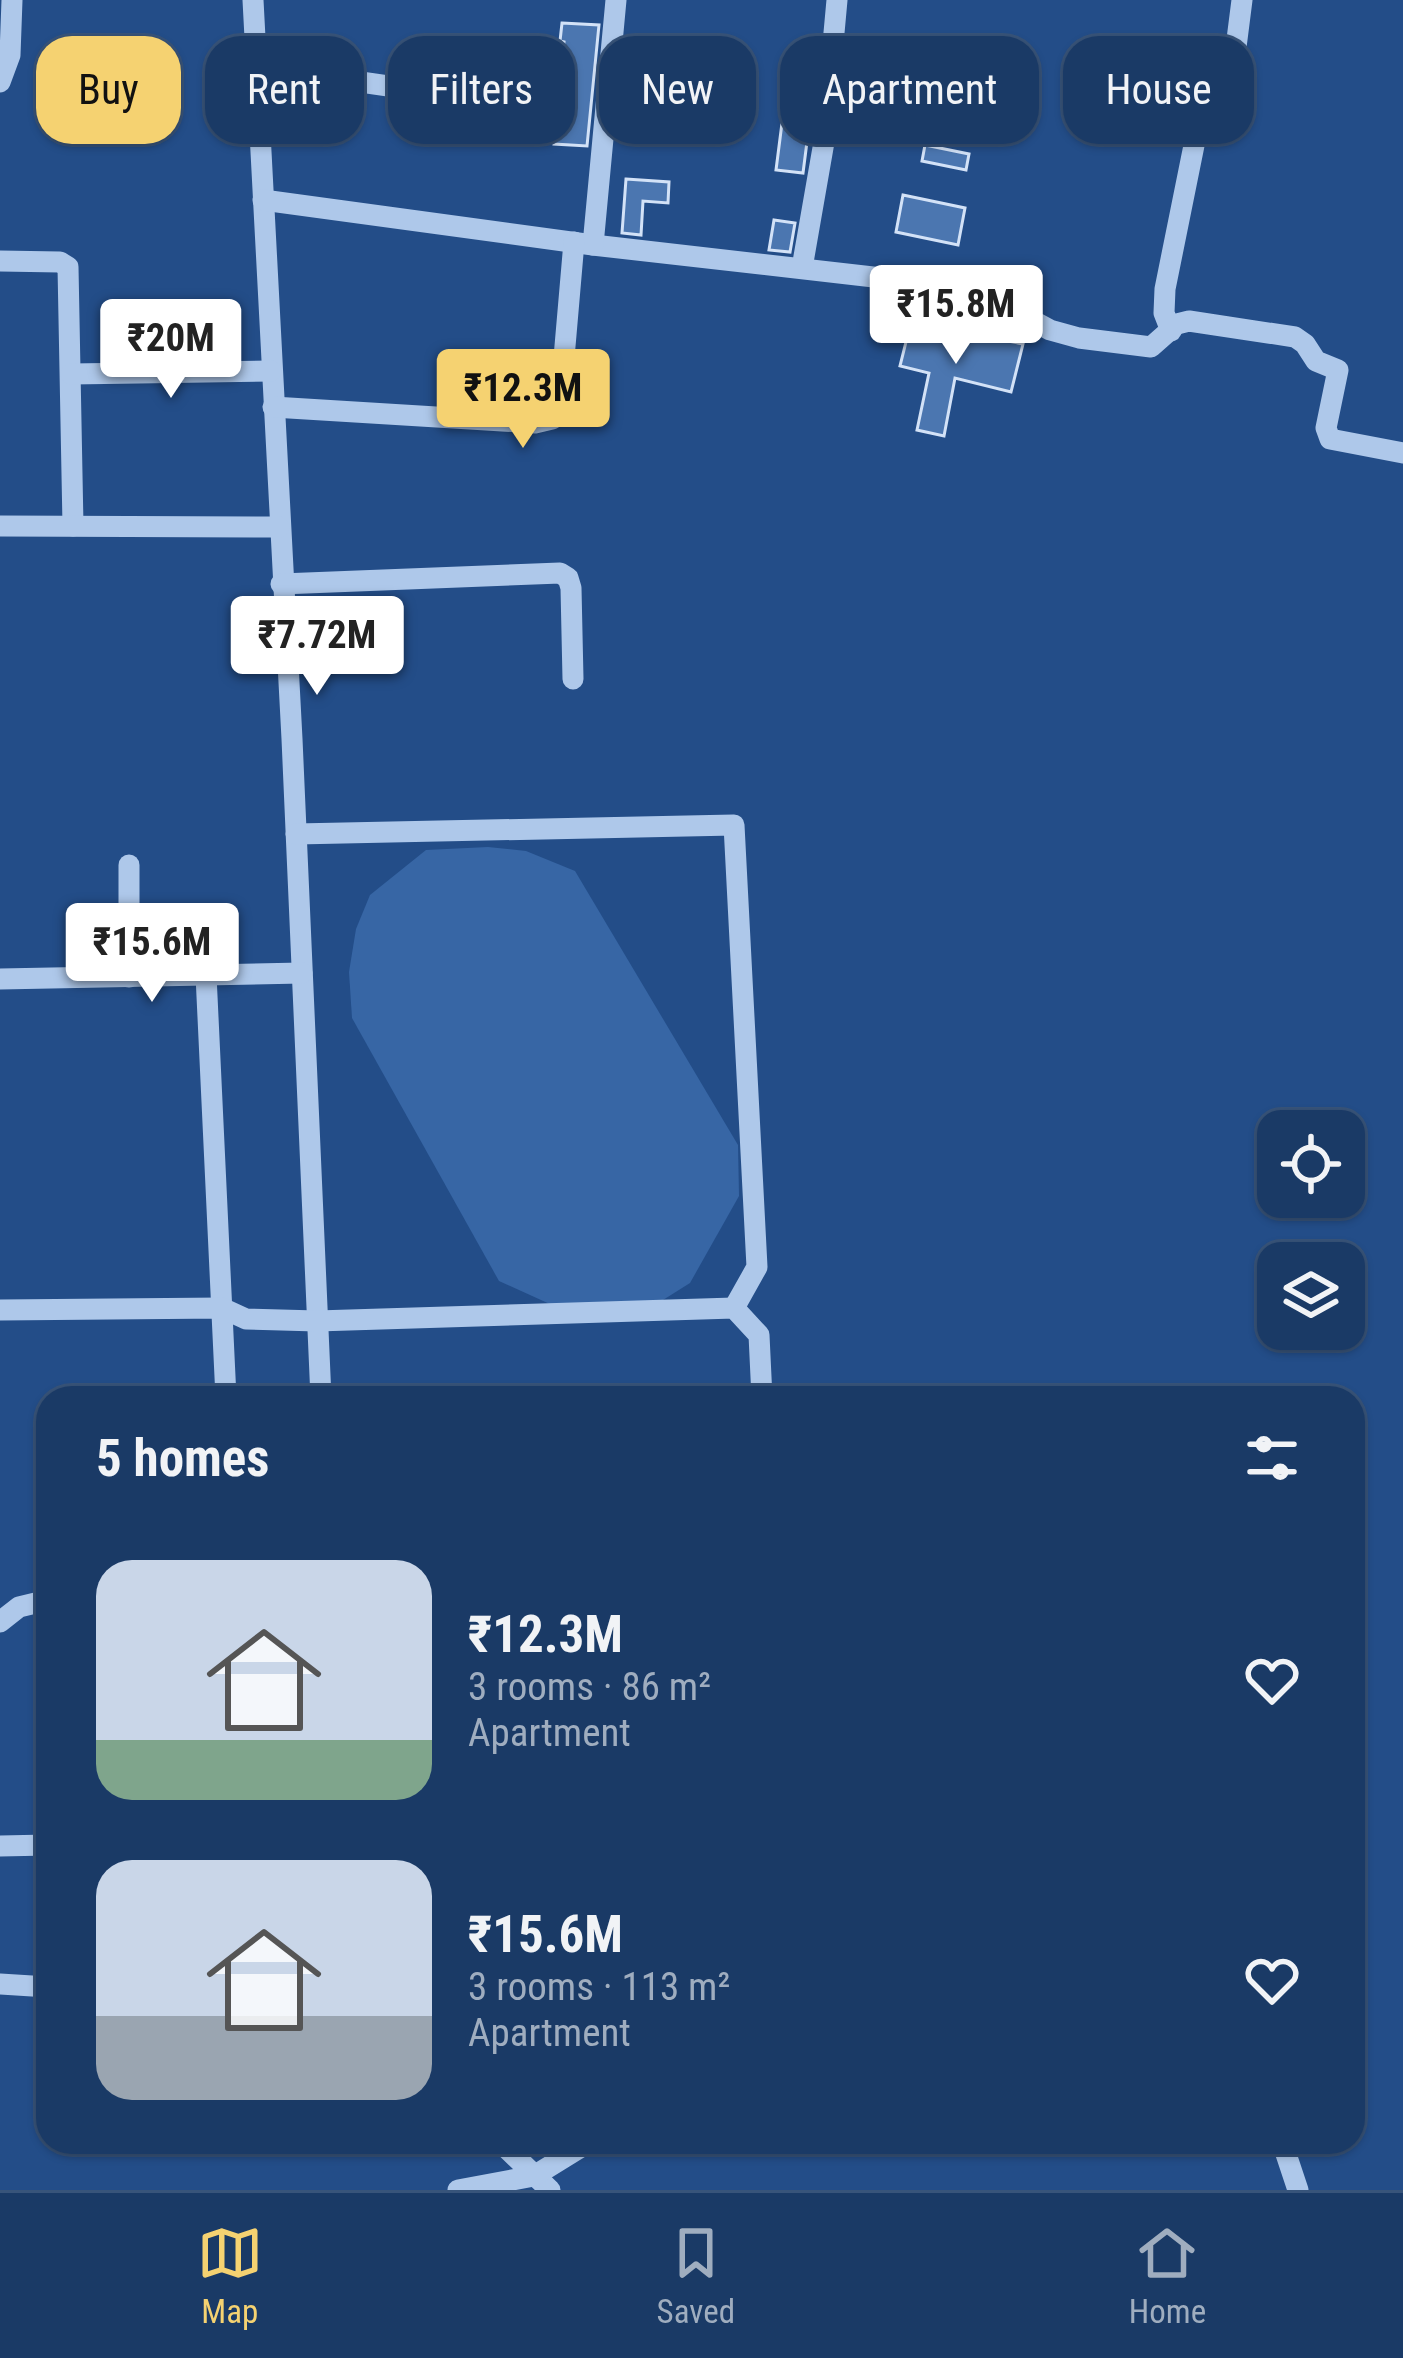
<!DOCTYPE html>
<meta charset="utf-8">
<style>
body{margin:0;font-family:"Roboto Condensed",sans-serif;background:#27456f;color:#f1f3f6;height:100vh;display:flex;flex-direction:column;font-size:45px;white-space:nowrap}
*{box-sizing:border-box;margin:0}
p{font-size:39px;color:#9fadbf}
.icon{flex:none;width:66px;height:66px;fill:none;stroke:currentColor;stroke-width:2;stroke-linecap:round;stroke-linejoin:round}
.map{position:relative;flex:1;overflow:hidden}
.drawer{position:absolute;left:36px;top:1386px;width:1329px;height:768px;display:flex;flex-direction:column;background:#1a3a66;border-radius:36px;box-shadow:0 3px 9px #0004,0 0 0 3px #38547a}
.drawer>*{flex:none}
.top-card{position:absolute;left:36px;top:36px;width:1332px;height:108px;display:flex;gap:24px}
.fabs{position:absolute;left:1257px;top:1110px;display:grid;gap:24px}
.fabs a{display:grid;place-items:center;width:108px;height:108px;border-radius:24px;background:#1a3a66;box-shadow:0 3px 9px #0004,0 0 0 3px #38547a;font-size:60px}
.price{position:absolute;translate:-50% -102px;padding:0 27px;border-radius:12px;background:#fff;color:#222;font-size:39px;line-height:78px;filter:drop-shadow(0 3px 6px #0008)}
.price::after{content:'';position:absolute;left:50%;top:72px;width:36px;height:27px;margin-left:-18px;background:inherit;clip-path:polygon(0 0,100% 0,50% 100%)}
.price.active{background:#f5d271;color:#111}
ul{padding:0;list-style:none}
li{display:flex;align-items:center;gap:36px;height:300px;padding:0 60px}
li span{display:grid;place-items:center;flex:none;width:336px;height:240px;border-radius:36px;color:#555}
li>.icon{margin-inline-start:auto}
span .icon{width:144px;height:144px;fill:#fffc;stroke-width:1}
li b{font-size:51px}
h2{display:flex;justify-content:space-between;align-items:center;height:144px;padding:0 60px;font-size:51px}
.chip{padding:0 42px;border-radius:36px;background:#1a3a66;box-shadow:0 3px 9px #0004,0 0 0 3px #38547a;font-size:42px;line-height:108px}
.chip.active{background:#f5d271;color:#111}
.menu{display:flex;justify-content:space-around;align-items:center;height:168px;border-top:3px solid #38547a;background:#1a3a66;font-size:33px;color:#9fadbf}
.menu a{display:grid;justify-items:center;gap:6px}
.menu .active{color:#f5d271}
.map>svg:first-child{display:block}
.green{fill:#3766a5}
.building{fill:#4b76b0;stroke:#d3e2f7;stroke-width:3}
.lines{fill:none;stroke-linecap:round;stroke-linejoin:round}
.minor{stroke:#aec8ea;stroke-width:21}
</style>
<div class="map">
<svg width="1403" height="2190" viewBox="0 0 1403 2190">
<rect width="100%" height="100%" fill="#234d88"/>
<!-- green -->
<polygon class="green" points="488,847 526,851 575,871 738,1145 739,1196 690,1283 655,1305 552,1305 499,1281 352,1018 349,972 356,929 370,895 426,850"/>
<!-- building -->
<g class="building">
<polygon points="562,23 599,25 587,146 554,144 564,42 560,41"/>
<polygon points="787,84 814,87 803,173 776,170"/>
<polygon points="677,94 715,98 712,126 675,123"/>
<polygon points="925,145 969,154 966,170 922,161"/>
<polygon points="626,179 669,182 668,203 643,201 641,235 622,233"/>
<polygon points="903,195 965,208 958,245 896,232"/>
<polygon points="774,220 795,223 790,252 769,250"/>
<polygon points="911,322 1023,344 1011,392 955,378 944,436 917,430 929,373 900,366"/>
</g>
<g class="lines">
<!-- minor -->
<g class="minor">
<polyline points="253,0 292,739 321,1398"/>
<polyline points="256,67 472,98"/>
<polyline points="0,82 10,55 12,0"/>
<polyline points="263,200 593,245 952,286 994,300 1050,330 1079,338 1151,347 1177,324 1189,321 1295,337 1305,344 1316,361 1338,370 1326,428 1330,439 1403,453"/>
<polyline points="593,245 616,0"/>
<polyline points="0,261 60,262 68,267 73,526"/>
<polyline points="802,268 824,142 837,0"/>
<polyline points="1171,331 1164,313 1165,289 1206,86 1211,76 1234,63 1242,0"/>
<polyline points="71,374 271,371"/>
<polyline points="273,407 535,423 552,419 560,404 574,242"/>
<polyline points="0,526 279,527"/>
<polyline points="281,584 560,573 568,578 571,588 573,679"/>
<polyline points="296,834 734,825 757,1267 734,1308"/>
<polyline points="206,975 226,1398"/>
<polyline points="129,977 129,865"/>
<polyline points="0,979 302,973"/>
<polyline points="0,1310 222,1308 246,1319 317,1321 734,1308 759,1335 762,1398"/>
<polyline points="0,1622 19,1607 48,1600"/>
<polyline points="0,1846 48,1845"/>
<polyline points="0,1984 48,1987"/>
<polyline points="500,2142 550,2190"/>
<polyline points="1282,2142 1298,2190"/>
<polyline points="458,2190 534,2176 589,2142"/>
</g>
</g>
</svg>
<div class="fabs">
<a><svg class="icon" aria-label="locate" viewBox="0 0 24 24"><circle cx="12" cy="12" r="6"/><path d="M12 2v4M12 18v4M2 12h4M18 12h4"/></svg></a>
<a><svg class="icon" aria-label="layers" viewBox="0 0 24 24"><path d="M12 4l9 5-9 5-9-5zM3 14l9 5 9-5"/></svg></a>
</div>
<b class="price" style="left:956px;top:367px">₹15.8M</b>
<b class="price" style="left:171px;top:401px">₹20M</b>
<b class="price active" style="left:523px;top:451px">₹12.3M</b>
<b class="price" style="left:317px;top:698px">₹7.72M</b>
<b class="price" style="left:152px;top:1005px">₹15.6M</b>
<div class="top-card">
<a class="chip active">Buy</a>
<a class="chip">Rent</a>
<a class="chip">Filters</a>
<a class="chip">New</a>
<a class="chip">Apartment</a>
<a class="chip">House</a>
</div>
<section class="drawer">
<h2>5 homes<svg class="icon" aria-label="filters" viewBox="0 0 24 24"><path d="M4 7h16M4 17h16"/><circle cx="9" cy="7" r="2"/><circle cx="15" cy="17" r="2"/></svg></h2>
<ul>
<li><span style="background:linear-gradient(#c9d6e8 75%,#7fa58c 0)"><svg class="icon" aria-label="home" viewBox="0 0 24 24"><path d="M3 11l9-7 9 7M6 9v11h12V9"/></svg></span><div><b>₹12.3M</b><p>3 rooms · 86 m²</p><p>Apartment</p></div><svg class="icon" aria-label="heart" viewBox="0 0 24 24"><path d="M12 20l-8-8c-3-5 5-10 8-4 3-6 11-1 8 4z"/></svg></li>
<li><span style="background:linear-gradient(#c9d6e8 65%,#9aa5b1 0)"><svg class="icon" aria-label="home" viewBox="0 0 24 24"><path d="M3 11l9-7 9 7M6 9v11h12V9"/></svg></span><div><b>₹15.6M</b><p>3 rooms · 113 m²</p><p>Apartment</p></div><svg class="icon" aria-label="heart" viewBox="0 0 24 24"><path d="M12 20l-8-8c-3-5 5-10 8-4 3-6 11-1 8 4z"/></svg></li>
</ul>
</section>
</div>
<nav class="menu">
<a class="active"><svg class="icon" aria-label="map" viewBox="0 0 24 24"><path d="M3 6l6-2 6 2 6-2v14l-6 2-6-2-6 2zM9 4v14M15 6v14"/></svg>Map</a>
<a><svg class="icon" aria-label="saved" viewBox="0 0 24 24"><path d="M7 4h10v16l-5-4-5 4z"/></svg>Saved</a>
<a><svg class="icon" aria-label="home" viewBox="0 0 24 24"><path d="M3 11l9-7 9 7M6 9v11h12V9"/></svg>Home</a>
</nav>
